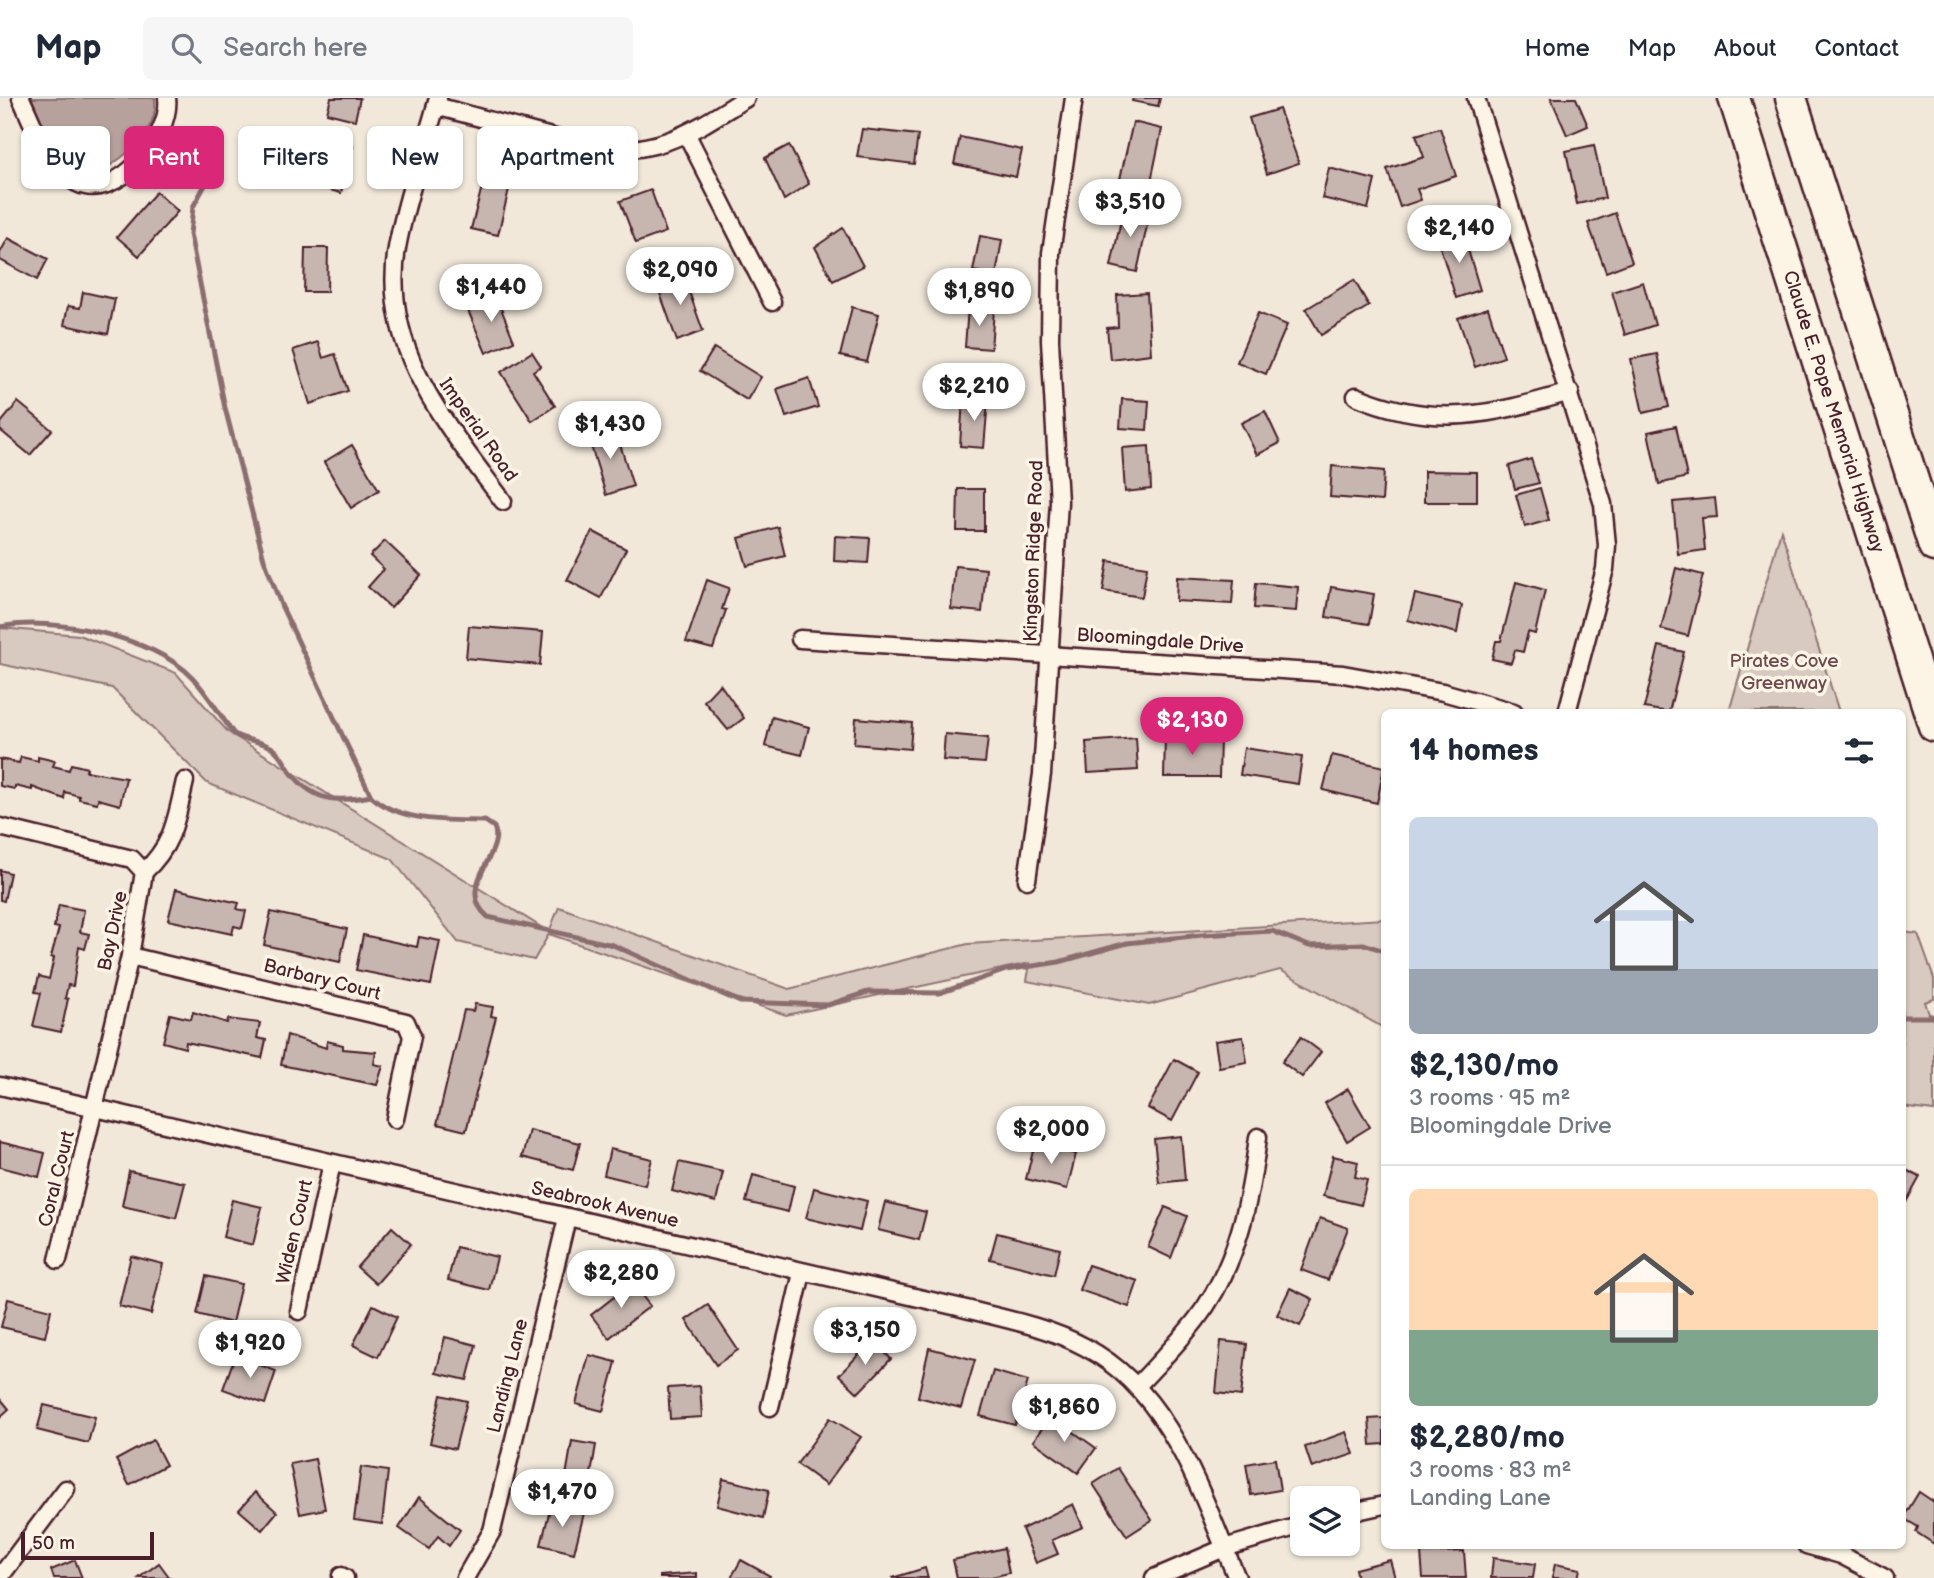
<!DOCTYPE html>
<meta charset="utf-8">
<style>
body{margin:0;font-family:"Balsamiq Sans",sans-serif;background:#f6f6f7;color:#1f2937;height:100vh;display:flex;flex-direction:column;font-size:26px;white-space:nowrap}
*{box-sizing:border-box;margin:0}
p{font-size:23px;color:#747a83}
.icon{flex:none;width:38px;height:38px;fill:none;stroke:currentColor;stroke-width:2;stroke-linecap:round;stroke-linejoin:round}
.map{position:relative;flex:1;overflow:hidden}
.details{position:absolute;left:1381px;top:611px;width:525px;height:840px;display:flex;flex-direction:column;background:#fff;border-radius:10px;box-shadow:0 2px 5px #0004}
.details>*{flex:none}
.hud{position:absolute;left:21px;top:28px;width:665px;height:63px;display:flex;gap:14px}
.controls{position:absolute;left:1290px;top:1388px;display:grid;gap:14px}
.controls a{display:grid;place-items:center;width:70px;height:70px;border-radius:10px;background:#fff;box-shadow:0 2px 5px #0004;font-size:35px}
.scale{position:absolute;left:21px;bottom:18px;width:133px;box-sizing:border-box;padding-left:7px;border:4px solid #4a1f2b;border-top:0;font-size:19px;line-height:24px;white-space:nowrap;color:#4a1f2b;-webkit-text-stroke:5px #fcf5e5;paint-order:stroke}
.price{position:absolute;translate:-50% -60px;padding:0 16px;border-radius:24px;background:#fff;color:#222;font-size:23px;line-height:46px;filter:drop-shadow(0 2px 4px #0008)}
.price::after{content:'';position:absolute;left:50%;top:42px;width:21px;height:16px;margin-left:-10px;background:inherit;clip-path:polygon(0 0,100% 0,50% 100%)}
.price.current{background:#db2777;color:#fff}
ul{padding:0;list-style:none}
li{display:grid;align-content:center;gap:14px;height:371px;padding:0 28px}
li+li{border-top:2px solid #e0e1e3}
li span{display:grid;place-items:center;height:217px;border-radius:10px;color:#555}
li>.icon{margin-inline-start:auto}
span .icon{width:126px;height:126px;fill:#fffc;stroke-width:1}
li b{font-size:30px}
h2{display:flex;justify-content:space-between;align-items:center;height:84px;padding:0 28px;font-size:30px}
.tag{padding:0 24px;border-radius:10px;background:#fff;box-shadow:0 2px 5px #0004;font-size:24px;line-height:63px}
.tag.current{background:#db2777;color:#fff}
header{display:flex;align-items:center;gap:42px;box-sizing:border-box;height:98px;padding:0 35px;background:#fff;border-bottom:2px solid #e0e1e3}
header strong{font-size:33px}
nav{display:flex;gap:38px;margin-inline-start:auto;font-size:24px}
.search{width:490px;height:63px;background:#f6f6f7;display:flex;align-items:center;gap:18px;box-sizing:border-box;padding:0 24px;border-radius:10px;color:#747a83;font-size:26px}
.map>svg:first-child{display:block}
.green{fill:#d8cac0;stroke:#917476;stroke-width:2}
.water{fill:#b6a19c;stroke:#8b6d6f;stroke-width:2}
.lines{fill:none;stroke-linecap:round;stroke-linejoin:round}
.stream{stroke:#8b6d6f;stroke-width:5}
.building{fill:#c7b6af;stroke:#4a1f2b;stroke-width:2}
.street-casing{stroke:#4a1f2b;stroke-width:21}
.highway-casing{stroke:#4a1f2b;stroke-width:35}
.street{stroke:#fcf5e5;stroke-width:16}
.highway{stroke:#fcf5e5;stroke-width:30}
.labels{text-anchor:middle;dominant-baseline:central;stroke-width:7;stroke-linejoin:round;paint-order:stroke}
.street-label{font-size:19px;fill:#4a1f2b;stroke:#fcf5e5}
.park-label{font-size:19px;fill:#6e4a50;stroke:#fcf5e5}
</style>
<header>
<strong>Map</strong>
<div class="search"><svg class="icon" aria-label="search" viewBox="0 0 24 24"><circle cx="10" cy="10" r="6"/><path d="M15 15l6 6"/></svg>Search here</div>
<nav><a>Home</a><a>Map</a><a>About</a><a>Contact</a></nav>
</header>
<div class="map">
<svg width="1934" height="1480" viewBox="0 0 1934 1480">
<rect width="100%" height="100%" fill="#f1e8da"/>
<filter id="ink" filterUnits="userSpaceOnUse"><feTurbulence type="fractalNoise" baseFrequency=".0143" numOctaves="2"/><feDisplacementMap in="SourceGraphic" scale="14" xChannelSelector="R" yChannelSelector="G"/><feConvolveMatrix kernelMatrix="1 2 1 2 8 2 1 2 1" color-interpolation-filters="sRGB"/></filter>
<g filter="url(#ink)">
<!-- green -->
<g class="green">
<polygon points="1781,432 1839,614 1729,614"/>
<polygon points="0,530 79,537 176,575 228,634 549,834 559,809 789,891 968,846 1384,821 1384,930 1280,872 1149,907 1027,883 1030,865 786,917 549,836 534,862 458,844 392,761 207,685 112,590 0,566"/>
<polygon points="1902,834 1918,836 1934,881 1934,901 1925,904 1929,916 1934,917 1934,1013 1902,1009"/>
</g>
<!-- water -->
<path class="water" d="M28,0H155C159,36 123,60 96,77C61,68 43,31 28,0Z"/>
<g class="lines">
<!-- stream -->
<g class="stream">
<path d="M173,41L208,53L216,67L193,109L190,136L225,310L264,461L281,507L371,698C400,725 449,722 485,723L494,729C506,756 453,789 488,819L613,847L740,904L828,907L868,894L940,895L1006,872L1059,864L1127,845L1202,837L1272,833L1309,848L1364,846L1384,853"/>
<path d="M0,529C53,518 154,539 192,579C208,596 220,617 234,636C247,644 262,642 274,651C282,658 287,669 293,677C316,705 339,704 371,698"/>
<polyline points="1902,919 1934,919"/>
</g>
</g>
<!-- building -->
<g class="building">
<polygon points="331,0 360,0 355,22 327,15"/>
<polygon points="1133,0 1160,0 1158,8 1132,3"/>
<polygon points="1551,0 1576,0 1588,28 1567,37"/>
<polygon points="1279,11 1299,65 1267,76 1249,20"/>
<polygon points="1133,24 1162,31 1150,88 1120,81"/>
<polygon points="1440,30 1456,78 1417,91 1421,102 1400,109 1387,71 1424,59 1416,37"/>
<polygon points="862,31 918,37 914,66 857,59"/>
<polygon points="960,39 1022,52 1016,79 954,66"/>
<polygon points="330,42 353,48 341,95 318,89"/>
<polygon points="789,47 809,86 784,102 765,60"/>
<polygon points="1594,47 1605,100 1577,106 1566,53"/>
<polygon points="1329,70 1375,82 1368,111 1322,100"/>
<polygon points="484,81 510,87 498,137 471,131"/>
<polygon points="651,92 666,134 636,145 620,103"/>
<polygon points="156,94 178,113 139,158 117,139"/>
<polygon points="1124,108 1150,114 1137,174 1111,168"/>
<polygon points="1615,115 1632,164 1606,174 1588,125"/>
<polygon points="843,130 863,168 833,183 815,149"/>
<polygon points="1463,135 1480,192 1456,200 1438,142"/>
<polygon points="980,138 1002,142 996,177 973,173"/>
<polygon points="8,140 48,161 37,182 0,162 0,155"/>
<polygon points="305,150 328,150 327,194 304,194"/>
<polygon points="682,174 703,233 677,243 656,184"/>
<polygon points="1354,182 1369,208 1321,237 1306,211"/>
<polygon points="1643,184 1655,227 1625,237 1612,194"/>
<polygon points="83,194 115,201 108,236 64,227 68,208 80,210"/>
<polygon points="1147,195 1151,256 1110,261 1107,230 1118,229 1117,197"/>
<polygon points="496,198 514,243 486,255 467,210"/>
<polygon points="852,209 879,216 867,264 840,258"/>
<polygon points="968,209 994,211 991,251 965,249"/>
<polygon points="1488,210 1504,259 1475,269 1458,220"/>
<polygon points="1258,215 1287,227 1266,276 1237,264"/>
<polygon points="318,244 323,260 335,256 348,293 310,306 293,252"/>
<polygon points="714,250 761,279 747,302 700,273"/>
<polygon points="532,254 541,268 533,273 555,308 532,323 501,274"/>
<polygon points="1657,256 1669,309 1643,315 1631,261"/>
<polygon points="809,280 818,309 786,319 777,291"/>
<polygon points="963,300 988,302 984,350 960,348"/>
<polygon points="1122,301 1149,303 1147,332 1120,330"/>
<polygon points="18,304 52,332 30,357 0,332 0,326"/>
<polygon points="1265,313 1280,345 1257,357 1241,325"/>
<polygon points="1676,328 1687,379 1659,386 1648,334"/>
<polygon points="615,330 633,388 606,397 588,338"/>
<polygon points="352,347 379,392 351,410 324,364"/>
<polygon points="1149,348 1151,391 1125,394 1122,350"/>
<polygon points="1531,361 1539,385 1515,391 1509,368"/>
<polygon points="1332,368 1384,373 1382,403 1330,399"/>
<polygon points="1424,373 1477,374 1477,404 1424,404"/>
<polygon points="1540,390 1549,422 1525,429 1516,397"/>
<polygon points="958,391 984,391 984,433 957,433"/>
<polygon points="1715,400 1717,419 1702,420 1705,452 1678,456 1673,404"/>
<polygon points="778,429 785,458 747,468 739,440"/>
<polygon points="592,433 626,451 601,500 567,482"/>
<polygon points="835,438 870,440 868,465 834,463"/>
<polygon points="385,443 421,477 391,510 368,489 384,471 370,458"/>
<polygon points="1108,463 1147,469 1142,499 1103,493"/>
<polygon points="955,468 986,471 982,514 951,511"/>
<polygon points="1676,470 1703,477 1688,538 1661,531"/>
<polygon points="1177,479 1234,482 1232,506 1176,503"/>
<polygon points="707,482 729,490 722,511 726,512 713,551 686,544"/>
<polygon points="1516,484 1545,492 1535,536 1528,534 1523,554 1515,552 1511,565 1492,561 1496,543 1501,543"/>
<polygon points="1256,485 1298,489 1296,513 1254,510"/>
<polygon points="1331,489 1374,496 1369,526 1326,519"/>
<polygon points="1415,496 1462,507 1457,535 1408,522"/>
<polygon points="469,528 543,534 540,567 466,560"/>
<polygon points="1659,548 1684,554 1669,614 1644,610"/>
<polygon points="720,586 744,620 728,632 704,603"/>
<polygon points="772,619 809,629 802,657 765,648"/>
<polygon points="856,620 912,625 910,651 854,646"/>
<polygon points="945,636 988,640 985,665 943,662"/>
<polygon points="1165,639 1220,640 1219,679 1164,679"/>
<polygon points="1136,640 1138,672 1088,675 1086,644"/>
<polygon points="1244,650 1302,659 1298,686 1240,677"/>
<polygon points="1332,657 1384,669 1377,705 1323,692"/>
<polygon points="21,659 38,663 38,659 55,663 53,668 69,672 71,666 87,670 86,673 126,680 120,707 98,701 97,705 79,701 79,698 65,694 64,701 32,689 32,692 15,688 15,691 0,688 0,661 19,665"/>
<polygon points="0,772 10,775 4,803 0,802"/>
<polygon points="176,791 239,805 237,811 246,813 242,830 234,828 232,836 168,822"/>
<polygon points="59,807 84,812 80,834 89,836 85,851 79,849 73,888 68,887 65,900 68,901 61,934 33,928 41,895 35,894 39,878 49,881 54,860 51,859 59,830 54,829"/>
<polygon points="271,814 347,831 340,864 264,847"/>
<polygon points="363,837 417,849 419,839 440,843 431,887 356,872"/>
<polygon points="475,906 493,909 491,918 496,919 466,1033 437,1026 464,912 473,913"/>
<polygon points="193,914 227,925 228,921 260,925 257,940 266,942 262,960 186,944 185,950 163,944 170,916 191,921"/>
<polygon points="287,937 326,950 327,943 343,947 343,951 376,954 374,966 383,968 377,987 281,967"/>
<polygon points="1243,939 1247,964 1219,969 1215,943"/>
<polygon points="1301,939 1321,954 1302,979 1282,964"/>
<polygon points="1174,961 1198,974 1172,1023 1148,1010"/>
<polygon points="1348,991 1370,1029 1347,1043 1325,1005"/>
<polygon points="529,1032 580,1045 573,1072 522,1059"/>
<polygon points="1181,1038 1185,1082 1159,1085 1154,1041"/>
<polygon points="0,1044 45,1055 39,1079 0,1069"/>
<polygon points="1035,1045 1076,1056 1067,1091 1026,1081"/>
<polygon points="610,1051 652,1061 645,1087 604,1077"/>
<polygon points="1333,1058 1358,1064 1355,1079 1367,1082 1361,1107 1323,1098"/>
<polygon points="679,1064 723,1074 716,1104 672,1093"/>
<polygon points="1902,1070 1920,1079 1905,1106 1902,1105"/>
<polygon points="129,1073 185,1085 176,1120 122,1108"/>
<polygon points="753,1077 794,1088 788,1114 746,1104"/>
<polygon points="814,1090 867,1103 860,1133 806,1120"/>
<polygon points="232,1102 262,1109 253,1147 223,1139"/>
<polygon points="885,1104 926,1114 919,1142 878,1132"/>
<polygon points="1165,1109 1187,1118 1171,1160 1148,1149"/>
<polygon points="1320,1120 1348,1130 1328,1182 1301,1172"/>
<polygon points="392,1129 411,1146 376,1186 357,1169"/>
<polygon points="997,1135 1060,1151 1054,1177 990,1161"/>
<polygon points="456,1149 497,1159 489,1192 448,1182"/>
<polygon points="131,1158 163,1166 151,1216 119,1208"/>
<polygon points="1088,1167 1138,1183 1129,1209 1079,1192"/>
<polygon points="206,1178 241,1186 232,1225 197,1216"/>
<polygon points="632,1185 650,1208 609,1240 591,1217"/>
<polygon points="1290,1190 1313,1201 1300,1228 1277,1217"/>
<polygon points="8,1201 51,1212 45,1239 1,1229"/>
<polygon points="373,1207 397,1219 378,1259 353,1247"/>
<polygon points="708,1207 738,1252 716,1267 686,1222"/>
<polygon points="445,1239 476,1247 467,1282 436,1275"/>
<polygon points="873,1242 891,1261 858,1295 839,1277"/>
<polygon points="1221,1243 1247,1246 1241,1298 1216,1295"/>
<polygon points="929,1250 975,1262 961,1310 918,1299"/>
<polygon points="589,1257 616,1264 603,1313 576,1306"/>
<polygon points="235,1258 276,1273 265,1306 223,1291"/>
<polygon points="993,1273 1028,1283 1015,1327 980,1318"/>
<polygon points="700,1288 702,1319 670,1321 668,1290"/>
<polygon points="441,1297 467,1303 455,1351 430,1345"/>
<polygon points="0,1300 9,1311 0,1319"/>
<polygon points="44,1307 95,1319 88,1345 37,1332"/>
<polygon points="1051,1318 1096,1350 1078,1375 1033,1343"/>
<polygon points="830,1320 861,1339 826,1387 797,1366"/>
<polygon points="1384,1320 1384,1346 1371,1347 1369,1321"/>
<polygon points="1346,1334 1354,1356 1312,1370 1305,1349"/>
<polygon points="153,1342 166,1367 129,1387 116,1362"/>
<polygon points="572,1343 596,1347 590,1382 566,1378"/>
<polygon points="315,1361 325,1411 300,1416 290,1366"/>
<polygon points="1275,1361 1280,1392 1251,1397 1246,1366"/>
<polygon points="361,1369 388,1373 382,1426 354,1422"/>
<polygon points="1118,1370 1152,1422 1127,1438 1093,1386"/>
<polygon points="723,1381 769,1392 763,1420 717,1408"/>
<polygon points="255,1394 277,1414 262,1432 239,1412"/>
<polygon points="1919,1394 1934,1404 1934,1446 1916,1434 1918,1429 1903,1420"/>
<polygon points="419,1399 460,1432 449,1448 438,1438 429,1451 399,1430"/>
<polygon points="1073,1406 1083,1429 1052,1442 1058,1456 1036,1465 1022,1431"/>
<polygon points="551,1407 584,1415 574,1455 541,1447"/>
<polygon points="1004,1450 1009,1475 987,1480 957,1480 953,1462"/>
<polygon points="1464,1453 1466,1480 1423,1480 1421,1455"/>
<polygon points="1493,1460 1535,1466 1533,1480 1491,1480"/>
<polygon points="75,1462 82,1480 54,1480 51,1472"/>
<polygon points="741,1462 770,1478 769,1480 731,1480"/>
<polygon points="1390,1462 1395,1480 1357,1480 1355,1471"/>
<polygon points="159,1465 170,1480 139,1480"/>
<polygon points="1555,1466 1580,1471 1578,1480 1552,1480"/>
<polygon points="925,1470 928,1480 892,1480"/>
<polygon points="697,1475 697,1480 660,1480 660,1478"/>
</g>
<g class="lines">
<defs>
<g id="street">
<path d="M21,0C34,28 48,71 77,85C117,105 172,37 167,0"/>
<path d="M438,0C425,49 406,99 397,150C380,251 447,327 503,403"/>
<polyline points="1476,0 1603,406 1607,447 1605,471 1567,614"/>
<path d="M436,8L592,50C657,59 693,33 746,0"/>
<polyline points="687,37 772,204"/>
<path d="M1356,298C1435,331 1491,317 1570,294"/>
<polyline points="800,541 1343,576 1443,594 1514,614"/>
<polyline points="0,729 132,761 144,774 130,858 58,1162"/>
<path d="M144,774C174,746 176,721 185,683"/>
<polyline points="1027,782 1042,676 1059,404 1050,242 1051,155 1074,0"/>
<polyline points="130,858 406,924 412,938 395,1021"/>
<path d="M0,988L958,1209C1001,1220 1046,1228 1085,1249C1171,1294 1201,1397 1237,1480"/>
<polyline points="299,1213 332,1065"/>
<path d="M1138,1287C1158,1266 1178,1245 1196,1222C1237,1169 1250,1104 1258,1039"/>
<polyline points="770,1309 802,1175"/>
<polyline points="1348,1415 1384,1407"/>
<polyline points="1806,1447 1841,1457 1885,1480"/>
<polyline points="341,1478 345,1480"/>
<polyline points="0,1479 66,1391"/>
<polyline points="465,1480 492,1433 567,1120"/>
<polyline points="1154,1480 1224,1450 1302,1427"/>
</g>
<g id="highway">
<path id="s1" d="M1734,0L1934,628"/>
<polyline points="1791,0 1934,448"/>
</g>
</defs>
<!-- street casing -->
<use href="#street" class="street-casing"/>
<!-- highway casing -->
<use href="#highway" class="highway-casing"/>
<!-- street -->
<use href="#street" class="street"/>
<!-- highway -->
<use href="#highway" class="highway"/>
</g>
</g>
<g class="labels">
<!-- street labels -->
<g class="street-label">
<text stroke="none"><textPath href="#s1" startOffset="329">Claude E. Pope Memorial Highway</textPath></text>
<text transform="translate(478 332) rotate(55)">Imperial Road</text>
<text transform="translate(1034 453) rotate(-88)">Kingston Ridge Road</text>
<text transform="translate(1160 543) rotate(4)">Bloomingdale Drive</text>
<text transform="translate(113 833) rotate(-78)">Bay Drive</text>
<text transform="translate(322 882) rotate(14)">Barbary Court</text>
<text transform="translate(57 1081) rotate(-76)">Coral Court</text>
<text transform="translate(605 1107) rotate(13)">Seabrook Avenue</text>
<text transform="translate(295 1134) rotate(-77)">Widen Court</text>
<text transform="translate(508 1278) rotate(-76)">Landing Lane</text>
</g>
<!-- park labels -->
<g class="park-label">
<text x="1784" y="563">Pirates Cove<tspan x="1784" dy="22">Greenway</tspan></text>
</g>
</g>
</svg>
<div class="controls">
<a><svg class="icon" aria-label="layers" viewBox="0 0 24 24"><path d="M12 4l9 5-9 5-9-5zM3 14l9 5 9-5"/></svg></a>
</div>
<div class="scale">50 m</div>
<b class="price" style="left:1130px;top:141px">$3,510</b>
<b class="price" style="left:1459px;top:167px">$2,140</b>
<b class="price" style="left:680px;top:209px">$2,090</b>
<b class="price" style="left:491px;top:226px">$1,440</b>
<b class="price" style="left:979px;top:230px">$1,890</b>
<b class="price" style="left:974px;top:325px">$2,210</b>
<b class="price" style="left:610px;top:363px">$1,430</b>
<b class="price current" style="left:1192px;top:659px">$2,130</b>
<b class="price" style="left:1051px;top:1068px">$2,000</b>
<b class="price" style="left:621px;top:1212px">$2,280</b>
<b class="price" style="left:865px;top:1269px">$3,150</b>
<b class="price" style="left:250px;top:1282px">$1,920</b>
<b class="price" style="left:1064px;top:1346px">$1,860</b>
<b class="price" style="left:562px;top:1431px">$1,470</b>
<div class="hud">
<a class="tag">Buy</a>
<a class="tag current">Rent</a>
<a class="tag">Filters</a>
<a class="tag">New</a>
<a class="tag">Apartment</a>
</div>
<section class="details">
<h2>14 homes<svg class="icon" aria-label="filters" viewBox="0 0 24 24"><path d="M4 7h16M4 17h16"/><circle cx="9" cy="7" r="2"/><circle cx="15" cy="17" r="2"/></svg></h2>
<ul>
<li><span style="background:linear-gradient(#c9d6e8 70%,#9aa5b1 0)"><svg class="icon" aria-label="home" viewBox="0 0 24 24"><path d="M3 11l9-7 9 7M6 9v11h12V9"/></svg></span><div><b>$2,130/mo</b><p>3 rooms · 95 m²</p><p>Bloomingdale Drive</p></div></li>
<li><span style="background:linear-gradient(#ffd9b3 65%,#7fa58c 0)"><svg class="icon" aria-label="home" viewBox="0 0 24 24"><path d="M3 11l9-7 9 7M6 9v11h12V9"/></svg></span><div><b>$2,280/mo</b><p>3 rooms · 83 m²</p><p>Landing Lane</p></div></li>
</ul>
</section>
</div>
